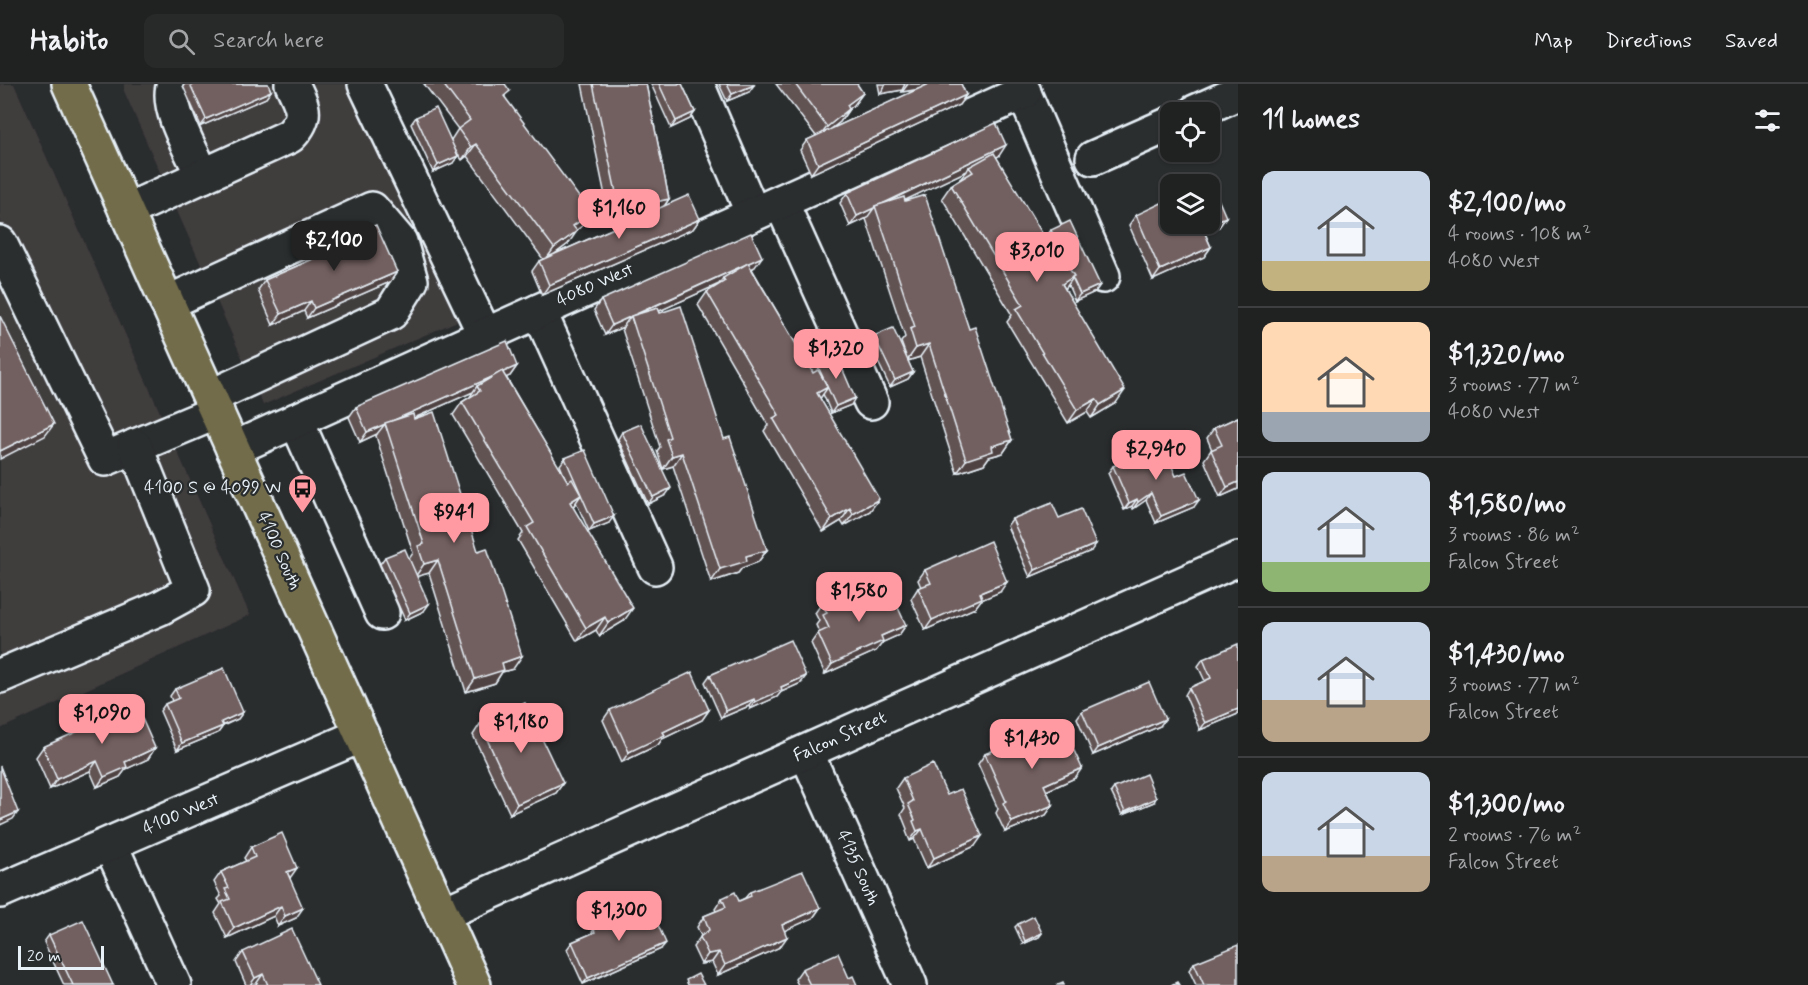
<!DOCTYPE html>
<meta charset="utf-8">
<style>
body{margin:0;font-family:Mynerve,sans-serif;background:#282a2a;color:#f1f3f6;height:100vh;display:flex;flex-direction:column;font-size:22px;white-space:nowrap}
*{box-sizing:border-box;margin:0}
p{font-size:20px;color:#a2a4a5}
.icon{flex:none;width:33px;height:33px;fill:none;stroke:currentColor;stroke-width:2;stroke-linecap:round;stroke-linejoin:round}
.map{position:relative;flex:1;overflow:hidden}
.sheet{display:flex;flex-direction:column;background:#202222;width:570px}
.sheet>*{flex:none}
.fabs{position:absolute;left:1160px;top:18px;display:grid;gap:12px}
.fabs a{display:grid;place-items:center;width:60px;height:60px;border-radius:12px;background:#202222;box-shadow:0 2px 4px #0004,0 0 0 2px #3d3f40;font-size:30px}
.scale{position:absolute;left:18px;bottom:15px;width:86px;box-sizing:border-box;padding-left:6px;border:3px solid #e8f1f8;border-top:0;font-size:16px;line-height:21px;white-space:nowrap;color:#e8f1f8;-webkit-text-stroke:4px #2a2d2e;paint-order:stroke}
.price{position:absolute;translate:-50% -51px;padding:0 14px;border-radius:12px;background:#ff9aa2;color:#111;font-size:20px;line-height:39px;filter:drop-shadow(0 2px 3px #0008)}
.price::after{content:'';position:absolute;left:50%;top:36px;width:18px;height:14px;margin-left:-9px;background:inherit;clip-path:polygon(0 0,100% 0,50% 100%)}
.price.on{background:#222;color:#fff}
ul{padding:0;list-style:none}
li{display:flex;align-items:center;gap:18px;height:150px;padding:0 24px}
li+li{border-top:2px solid #3d3f40}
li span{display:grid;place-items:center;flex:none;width:168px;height:120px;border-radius:12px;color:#555}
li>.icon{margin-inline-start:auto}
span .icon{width:72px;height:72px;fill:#fffc;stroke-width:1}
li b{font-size:26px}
h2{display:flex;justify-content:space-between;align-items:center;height:72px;padding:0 24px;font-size:26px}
header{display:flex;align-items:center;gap:36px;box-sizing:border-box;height:84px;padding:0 30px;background:#202222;border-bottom:2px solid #3d3f40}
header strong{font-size:28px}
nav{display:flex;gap:33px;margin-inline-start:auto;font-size:21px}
.search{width:420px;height:54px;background:#282a2a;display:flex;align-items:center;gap:15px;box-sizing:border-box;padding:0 21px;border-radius:12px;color:#a2a4a5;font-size:22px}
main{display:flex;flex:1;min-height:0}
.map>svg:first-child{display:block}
.built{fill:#403c3d}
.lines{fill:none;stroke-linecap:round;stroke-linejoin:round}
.minor-casing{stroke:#e8f1f8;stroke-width:38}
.major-casing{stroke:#e8f1f8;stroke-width:38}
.minor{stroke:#2a2d2e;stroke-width:33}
.major{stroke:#726c4b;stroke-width:33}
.wall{fill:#625252;stroke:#e8f1f8;stroke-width:1.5}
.shaded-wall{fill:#504242;stroke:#e8f1f8;stroke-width:1.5}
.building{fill:#725f5f;stroke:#e8f1f8;stroke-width:1.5}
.labels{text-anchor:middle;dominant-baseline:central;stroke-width:4.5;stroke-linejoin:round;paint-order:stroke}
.street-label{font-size:18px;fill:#e8f1f8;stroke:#2a2d2e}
.poi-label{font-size:18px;fill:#e8f1f8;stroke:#2a2d2e;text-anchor:end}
</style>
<header>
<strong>Habito</strong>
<div class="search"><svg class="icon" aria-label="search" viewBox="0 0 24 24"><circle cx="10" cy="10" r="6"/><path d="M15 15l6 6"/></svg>Search here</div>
<nav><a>Map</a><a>Directions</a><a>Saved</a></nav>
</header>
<main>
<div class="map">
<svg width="1238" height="901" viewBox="0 0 1238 901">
<rect width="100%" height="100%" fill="#2a2d2e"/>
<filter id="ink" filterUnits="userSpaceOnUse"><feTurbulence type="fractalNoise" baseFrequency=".0167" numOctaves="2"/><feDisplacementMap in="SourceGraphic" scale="12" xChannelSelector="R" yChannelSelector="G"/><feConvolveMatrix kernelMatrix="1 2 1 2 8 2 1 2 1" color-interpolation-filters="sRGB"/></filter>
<g filter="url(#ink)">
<!-- built -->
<g class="built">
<polygon points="0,0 14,0 250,531 0,645"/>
<polygon points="124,0 359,0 462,235 263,321 124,7"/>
</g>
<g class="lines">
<defs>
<g id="minor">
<path d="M174,0C164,22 193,70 203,92"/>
<polyline points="365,0 485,251"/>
<polyline points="697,0 753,130"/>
<polyline points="1020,0 1103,192"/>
<polyline points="1195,28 1238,9"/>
<polyline points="1093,74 1170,40"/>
<polyline points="781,118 871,318"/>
<path d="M126,127L290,52C309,32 303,23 292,0"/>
<polyline points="0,159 105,375 217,328"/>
<polyline points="167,219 372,125 400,158 411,197 391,229 210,313"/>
<polyline points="539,227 655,483"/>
<polyline points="296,336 382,529"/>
<polyline points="233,365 1024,8"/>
<polyline points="0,592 160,524 193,506 135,362"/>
<polyline points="806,668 910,901"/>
<polyline points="110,760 174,901"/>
<polyline points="0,807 362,651"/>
<polyline points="442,830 1238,475"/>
</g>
<polyline id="major" points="69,0 474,901"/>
</defs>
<!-- minor casing -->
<use href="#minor" class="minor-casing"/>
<!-- major casing -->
<use href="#major" class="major-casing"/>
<!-- minor -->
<use href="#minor" class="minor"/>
<!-- major -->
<use href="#major" class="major"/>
</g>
<!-- wall -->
<g class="wall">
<polygon points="185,0 268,0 271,7 266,14 201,42 183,2"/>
<polygon points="424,0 505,0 505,14 582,142 576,146 568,160 553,171 643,131 632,134 631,126 609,131 582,0 646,0 669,115 664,122 700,135 693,145 542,211 532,187 539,177 543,175 467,72 462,76 455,66 453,79 433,88 411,40 416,33 451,56 458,45"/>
<polygon points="651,0 682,0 695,28 690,35 671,44"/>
<polygon points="719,0 753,0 749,8 727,17"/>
<polygon points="776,0 857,0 863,9 854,21 849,25 840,38 831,45 917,6 902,8 902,6 880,10 878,0 961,0 966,11 959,21 811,90 800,66 807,56 816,52"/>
<polygon points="999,72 996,73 1053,169 1046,153 1051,146 1100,201 1095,208 1075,217 1068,201 1065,205 1116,319 1091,334 1087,328 1068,339 1007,238 1012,231 942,114 951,101 961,94 967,87 904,116 969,245 1012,356 1003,369 989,373 984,380 957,389 920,273 908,277 913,288 908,295 890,303 869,259 874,252 906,272 901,258 905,253 866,135 867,134 850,142 840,119 847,109"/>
<polygon points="1136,131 1226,133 1219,143 1205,149 1211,163 1204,173 1153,196 1129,141"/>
<polygon points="334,159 397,188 390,198 307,234 304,227 273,241 258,206 265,196 327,169"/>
<polygon points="755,183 752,185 813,289 811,285 816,278 851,321 831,329 823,310 820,314 870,427 844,442 841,437 823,448 764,347 768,341 698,221 707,208 718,202 719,200 659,227 724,355 767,466 758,478 742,484 738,489 711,498 673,382 663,385 657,367 660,363 622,245 623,243 605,251 594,226 601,216"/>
<polygon points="517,282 510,292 506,293 566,396 560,381 565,374 609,439 589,447 576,418 573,423 624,537 599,552 596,546 577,557 518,456 523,449 453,331 462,318 470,313 473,308 414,334 513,585 502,588 495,599 466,608 429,489 417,492 424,527 405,536 380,480 385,473 409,475 413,469 376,352 377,350 360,358 349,333 356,323"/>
<polygon points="1238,333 1238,405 1220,413 1204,376 1211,366 1212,366 1207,354 1214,344"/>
<polygon points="622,348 666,411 648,420 618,355"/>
<polygon points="1113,382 1176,392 1194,423 1156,439 1146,416 1133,425 1132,422 1124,426 1108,389"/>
<polygon points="1059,434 1091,467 1030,493 1007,442 1012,435"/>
<polygon points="925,486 1000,508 981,516 975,524 925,546 911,515 918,504 921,503 918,496"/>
<polygon points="852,518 906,541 899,551 883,558 876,567 825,590 811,559 819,548 816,541 819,537 815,529 822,519"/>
<polygon points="1203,575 1238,630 1200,646 1185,611 1189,604 1205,597 1198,582"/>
<polygon points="710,591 801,599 781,608 777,613 750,625 749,622 721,634 705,598"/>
<polygon points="175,605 243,628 238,635 223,642 218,649 177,666 160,627 165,620 172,617 170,612"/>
<polygon points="610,626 709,626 702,636 662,655 658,661 622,678 603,636"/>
<polygon points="1082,627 1160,642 1093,671 1077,634"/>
<polygon points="480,640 563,699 556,709 510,730 473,651"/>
<polygon points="1049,654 1075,694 1047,707 1053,721 1046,731 1005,748 996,729 998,725 978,680 985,670"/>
<polygon points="43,663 155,664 148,675 126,685 120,693 97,703 90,687 50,705 36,673"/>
<polygon points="903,694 947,711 975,762 927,784 914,755 910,757 906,747 907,745 901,730 905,724 896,704"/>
<polygon points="1114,704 1154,718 1122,731 1111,708"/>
<polygon points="251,763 290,794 296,834 278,842 274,832 227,854 215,829 221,820 218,815 221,812 214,798 221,788 246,777 244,774"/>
<polygon points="750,808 820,824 813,834 785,846 780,863 718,891 712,878 701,880 693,863 701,852 697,843 704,832 716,827 715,825 722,814 739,817 745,814"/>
<polygon points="622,835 661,865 583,900 567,865 572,858 591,850 594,845"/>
<polygon points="1018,840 1042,849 1039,853 1023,860 1015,843"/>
<polygon points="49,851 113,901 64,901 44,858"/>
<polygon points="243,868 318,901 246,901 236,878"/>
<polygon points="1194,879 1238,901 1196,901 1189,886"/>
<polygon points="802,885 849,894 857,901 798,901 795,895"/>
</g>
<!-- shaded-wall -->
<g class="shaded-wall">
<polygon points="886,0 905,0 902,6 880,10"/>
<polygon points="908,0 933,0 931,3 902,8"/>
<polygon points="754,1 749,8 727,17 732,10"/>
<polygon points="271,7 266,14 201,42 206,35"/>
<polygon points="863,9 854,21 838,34 847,21"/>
<polygon points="966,11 959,21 811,90 818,80"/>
<polygon points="849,25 840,38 818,55 827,43"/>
<polygon points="695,28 690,35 671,44 676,37"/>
<polygon points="476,60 467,72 462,76 471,63"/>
<polygon points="1006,61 999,72 971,85 969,83 967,87 878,129 876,123"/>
<polygon points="458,72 453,79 433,88 438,81"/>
<polygon points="640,113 631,126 609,131 618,118"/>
<polygon points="669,115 660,128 632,134 641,121"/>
<polygon points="874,124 867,134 850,142 857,132"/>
<polygon points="591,129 582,142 564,155 573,142"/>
<polygon points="1226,133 1219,143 1195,154 1202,143"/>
<polygon points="700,135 693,145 542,211 549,201"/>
<polygon points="577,147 568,160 545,177 554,164"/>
<polygon points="1211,163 1204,173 1153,196 1160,186"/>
<polygon points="762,173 755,183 725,197 723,194 719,200 633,239 631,233"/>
<polygon points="397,188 390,198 307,234 314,224"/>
<polygon points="1074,192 1065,205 1062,200"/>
<polygon points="1100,201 1095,208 1075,217 1080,210"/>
<polygon points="311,217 304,227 273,241 281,230"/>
<polygon points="630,233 623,243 605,251 612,241"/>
<polygon points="929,260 920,273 907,277 916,264"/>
<polygon points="517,282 510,292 479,305 477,302 473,308 387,346 385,340"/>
<polygon points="913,288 908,295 890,303 895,296"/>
<polygon points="828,303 819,316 817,309"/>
<polygon points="1125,306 1116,319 1091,334 1100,321"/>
<polygon points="855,314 851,321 831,329 836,322"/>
<polygon points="1096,315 1087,328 1068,339 1077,326"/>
<polygon points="54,340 45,352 0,375 0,367"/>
<polygon points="385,340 377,350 360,358 367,348"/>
<polygon points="1012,356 1003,369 989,373 984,380 957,389 966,376 992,362"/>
<polygon points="682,369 673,382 663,385 672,372"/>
<polygon points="1238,398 1238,405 1220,413 1227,403"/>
<polygon points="671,404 666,411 648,420 653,413"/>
<polygon points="1151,409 1146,416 1133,425 1138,418"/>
<polygon points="581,411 572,424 570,418"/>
<polygon points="879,415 870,427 844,442 853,430"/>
<polygon points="1137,415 1132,422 1124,426 1129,419"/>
<polygon points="1199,416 1194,423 1156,439 1161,432"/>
<polygon points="850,424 841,437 823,448 832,435"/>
<polygon points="614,432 609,439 589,447 594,440"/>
<polygon points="1096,460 1091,467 1030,493 1035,486"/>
<polygon points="767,466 758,478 742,484 738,489 711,498 720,485 746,472"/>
<polygon points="438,476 429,489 415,493 424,480"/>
<polygon points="1007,498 1000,508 981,516 975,524 925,546 932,536 980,509"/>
<polygon points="429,520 424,527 405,536 410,529"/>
<polygon points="633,524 624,537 599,552 608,539"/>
<polygon points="605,533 596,546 577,557 586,544"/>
<polygon points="906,541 899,551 883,558 876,567 825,590 832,580 881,552"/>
<polygon points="522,572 513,585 502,588 495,599 466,608 475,595 502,579"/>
<polygon points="806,592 801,599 781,608 777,613 750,625 755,618 781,603"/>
<polygon points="754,615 749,622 721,634 726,627"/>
<polygon points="1238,625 1238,630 1200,646 1205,639"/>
<polygon points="709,626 702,636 662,655 658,661 622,678 629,668 663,648"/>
<polygon points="243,628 238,635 216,644 221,638"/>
<polygon points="1165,635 1160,642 1093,671 1098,664"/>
<polygon points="223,642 218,649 177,666 182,659"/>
<polygon points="155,664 148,675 126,685 120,693 97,703 104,693 125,678"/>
<polygon points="97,677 90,687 50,705 57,695"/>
<polygon points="1082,684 1075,694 1037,711 1044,701"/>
<polygon points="563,699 556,709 510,730 517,720"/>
<polygon points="1156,714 1154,718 1122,731 1125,728"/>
<polygon points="1053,721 1046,731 1005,748 1012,738"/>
<polygon points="18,728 13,735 0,741 0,736"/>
<polygon points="922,745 914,755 910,757 917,747"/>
<polygon points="982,752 975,762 927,784 934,774"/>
<polygon points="297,784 290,794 287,788"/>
<polygon points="281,822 274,832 227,854 234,844"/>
<polygon points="303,824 296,834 278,842 285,832"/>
<polygon points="820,824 813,834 775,851 782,841"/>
<polygon points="1042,849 1039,853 1023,860 1025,857"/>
<polygon points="787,853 780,863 718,891 725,881"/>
<polygon points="666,859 661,865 583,900 588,894"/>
<polygon points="719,868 712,878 701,880 708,870"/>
<polygon points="263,890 256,900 250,901 255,894"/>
</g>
<!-- building -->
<g class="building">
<polygon points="190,0 268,0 271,7 206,35"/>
<polygon points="443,0 505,0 510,7 504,12 591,129 573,142 577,147 554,164 476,60 471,63 458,45 470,36"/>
<polygon points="593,0 646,0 669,115 641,121 640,113 618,118"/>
<polygon points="659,0 682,0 695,28 676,37"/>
<polygon points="727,0 753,0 754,1 732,10"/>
<polygon points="795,0 857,0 863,9 847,21 849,25 827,43"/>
<polygon points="929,0 961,0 966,11 818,80 807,56"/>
<polygon points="436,24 458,72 438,81 416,33"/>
<polygon points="996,39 1006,61 882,120 875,122 874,124 857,132 847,109"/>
<polygon points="994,69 1060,179 1064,176 1074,192 1062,200 1125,306 1100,321 1096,315 1077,326 1016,225 1023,221 951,101 973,88 969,83"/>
<polygon points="1210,96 1226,133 1202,143 1211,163 1160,186 1136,131 1170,115 1170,140 1209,140 1209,100 1202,100"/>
<polygon points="689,111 700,135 549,201 539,177"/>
<polygon points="925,111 969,245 975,243 1012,356 992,362 993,367 966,376 929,260 916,264 910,245 915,243 875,122 904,113 905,117"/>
<polygon points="1070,137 1100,201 1080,210 1072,193 1074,192 1066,179 1051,146"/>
<polygon points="376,141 397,188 314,224 311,217 281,230 265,196 336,165 334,159"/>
<polygon points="751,149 762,173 612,241 601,216"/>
<polygon points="748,179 813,289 818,286 828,303 817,309 879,415 853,430 850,424 832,435 773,334 779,331 707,208 725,197 723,194"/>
<polygon points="681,222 724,355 730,353 767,466 746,472 747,477 720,485 682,369 672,372 666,355 670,353 631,232 658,224 660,229"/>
<polygon points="0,232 54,340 0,367"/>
<polygon points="893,244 913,288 895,296 874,252"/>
<polygon points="507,257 517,282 367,348 356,323"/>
<polygon points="836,270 855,314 836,322 816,278"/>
<polygon points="502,287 568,398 572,395 581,411 570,418 633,524 608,539 605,533 586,544 527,443 534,439 462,318 480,307 477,302"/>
<polygon points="434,328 478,467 487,464 522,572 502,579 504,586 475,595 438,476 424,480 418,462 424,460 385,339 413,330 414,335"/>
<polygon points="1238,333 1238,398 1227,403 1211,366 1222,361 1214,344"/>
<polygon points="641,340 671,404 653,413 622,348"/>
<polygon points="1163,361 1176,392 1186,388 1199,416 1161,432 1151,409 1138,418 1137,415 1129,419 1113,382"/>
<polygon points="585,366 614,432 594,440 565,374"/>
<polygon points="1052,419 1059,434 1081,425 1096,460 1035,486 1012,435"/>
<polygon points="990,457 1007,498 980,509 982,514 932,536 918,504 931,499 925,486"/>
<polygon points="405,465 429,520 410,529 385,473"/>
<polygon points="888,502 906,541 881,552 883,557 832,580 818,549 829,544 823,531 827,529 822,519 848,507 852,518"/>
<polygon points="790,556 806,592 781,603 782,606 755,618 754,615 726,627 710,591"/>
<polygon points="1238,560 1238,625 1205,639 1189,604 1211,594 1203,575"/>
<polygon points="224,584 243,628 221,638 223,642 182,659 165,620 179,614 175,605"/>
<polygon points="692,588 709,626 663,648 665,651 629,668 610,626"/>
<polygon points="1149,598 1165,635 1098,664 1082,627"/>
<polygon points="525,619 563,699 517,720 480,640"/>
<polygon points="136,621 155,664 125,678 127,683 104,693 97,677 57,695 43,663"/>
<polygon points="1045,644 1049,654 1065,647 1082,684 1044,701 1053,721 1012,738 1003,719 1006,717 985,670"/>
<polygon points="933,680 947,711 961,705 982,752 934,774 922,745 917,747 913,737 915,736 908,720 913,717 903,694"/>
<polygon points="0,682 18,728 0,736"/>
<polygon points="1146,690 1156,714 1125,728 1114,704"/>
<polygon points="282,749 297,784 287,788 303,824 285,832 281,822 234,844 222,818 230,815 225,805 229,804 221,788 255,773 251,763"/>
<polygon points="803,787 820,824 782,841 787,853 725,881 719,868 708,870 700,853 709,846 704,832 726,823 722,814 735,808 739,817 751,812 750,808"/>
<polygon points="650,823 666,859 588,894 572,858 595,848 594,845 621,833 622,835"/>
<polygon points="1034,832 1042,849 1025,857 1018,840"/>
<polygon points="83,836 113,901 73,901 49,851"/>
<polygon points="292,845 318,901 268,901 263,890 255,894 243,868"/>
<polygon points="1238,861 1238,901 1204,901 1194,879"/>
<polygon points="838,869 849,894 853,892 857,901 810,901 802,885"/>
<polygon points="698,890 704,901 688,901 686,896"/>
<polygon points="1063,898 1064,901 1056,901"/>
<polygon points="1177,898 1179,901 1171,901"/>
</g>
</g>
<!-- icons -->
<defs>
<symbol id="bus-pin" viewBox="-11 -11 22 30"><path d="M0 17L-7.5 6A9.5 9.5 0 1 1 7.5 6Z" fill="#ff9aa2" stroke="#2a2d2e"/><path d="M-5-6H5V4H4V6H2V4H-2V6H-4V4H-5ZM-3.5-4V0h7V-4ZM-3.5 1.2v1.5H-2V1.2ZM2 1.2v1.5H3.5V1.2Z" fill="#111"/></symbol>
</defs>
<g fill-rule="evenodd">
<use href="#bus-pin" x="286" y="388" width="33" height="45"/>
</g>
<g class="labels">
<!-- street labels -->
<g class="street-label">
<text transform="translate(595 201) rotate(-24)">4080 West</text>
<text transform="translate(279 467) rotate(66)">4100 South</text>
<text transform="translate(840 653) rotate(-24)">Falcon Street</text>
<text transform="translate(181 730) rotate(-23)">4100 West</text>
<text transform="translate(858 784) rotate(66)">4135 South</text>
</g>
<!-- poi labels -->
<g class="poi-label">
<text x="281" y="404">4100 S @ 4099 W</text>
</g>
</g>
</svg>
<div class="fabs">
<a><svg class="icon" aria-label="locate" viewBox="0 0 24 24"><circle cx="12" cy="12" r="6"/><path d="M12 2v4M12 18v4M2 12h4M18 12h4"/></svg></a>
<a><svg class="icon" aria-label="layers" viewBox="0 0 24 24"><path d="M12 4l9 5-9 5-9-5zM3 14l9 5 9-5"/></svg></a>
</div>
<div class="scale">20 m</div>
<b class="price" style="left:619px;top:156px">$1,160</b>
<b class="price on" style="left:334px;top:188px">$2,100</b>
<b class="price" style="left:1037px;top:199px">$3,010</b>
<b class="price" style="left:836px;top:296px">$1,320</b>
<b class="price" style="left:1156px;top:397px">$2,940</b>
<b class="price" style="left:454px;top:460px">$941</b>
<b class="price" style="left:859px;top:539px">$1,580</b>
<b class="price" style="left:102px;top:661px">$1,090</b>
<b class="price" style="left:521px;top:670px">$1,180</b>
<b class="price" style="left:1032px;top:686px">$1,430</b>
<b class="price" style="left:619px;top:858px">$1,300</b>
</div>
<section class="sheet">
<h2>11 homes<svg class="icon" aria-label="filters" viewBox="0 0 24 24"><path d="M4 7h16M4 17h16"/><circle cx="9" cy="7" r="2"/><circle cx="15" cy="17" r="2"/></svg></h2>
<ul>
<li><span style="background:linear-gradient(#c9d6e8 75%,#c2b280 0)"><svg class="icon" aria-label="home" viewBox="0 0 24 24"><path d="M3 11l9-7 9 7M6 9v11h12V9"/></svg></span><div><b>$2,100/mo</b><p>4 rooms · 108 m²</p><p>4080 West</p></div></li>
<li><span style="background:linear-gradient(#ffd9b3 75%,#9aa5b1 0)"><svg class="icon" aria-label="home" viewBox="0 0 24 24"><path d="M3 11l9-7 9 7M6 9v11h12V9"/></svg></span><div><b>$1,320/mo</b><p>3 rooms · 77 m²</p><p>4080 West</p></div></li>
<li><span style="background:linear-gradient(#c9d6e8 75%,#8fb573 0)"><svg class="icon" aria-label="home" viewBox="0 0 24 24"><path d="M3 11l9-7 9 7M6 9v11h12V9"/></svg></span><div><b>$1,580/mo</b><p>3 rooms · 86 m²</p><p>Falcon Street</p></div></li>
<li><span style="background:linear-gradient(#c9d6e8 65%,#b9a48a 0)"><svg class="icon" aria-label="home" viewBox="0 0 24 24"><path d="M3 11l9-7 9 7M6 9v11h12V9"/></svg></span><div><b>$1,430/mo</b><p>3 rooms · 77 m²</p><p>Falcon Street</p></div></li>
<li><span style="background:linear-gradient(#c9d6e8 70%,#b9a48a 0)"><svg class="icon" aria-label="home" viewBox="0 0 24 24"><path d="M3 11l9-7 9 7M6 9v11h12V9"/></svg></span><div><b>$1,300/mo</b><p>2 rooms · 76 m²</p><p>Falcon Street</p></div></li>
</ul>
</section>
</main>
